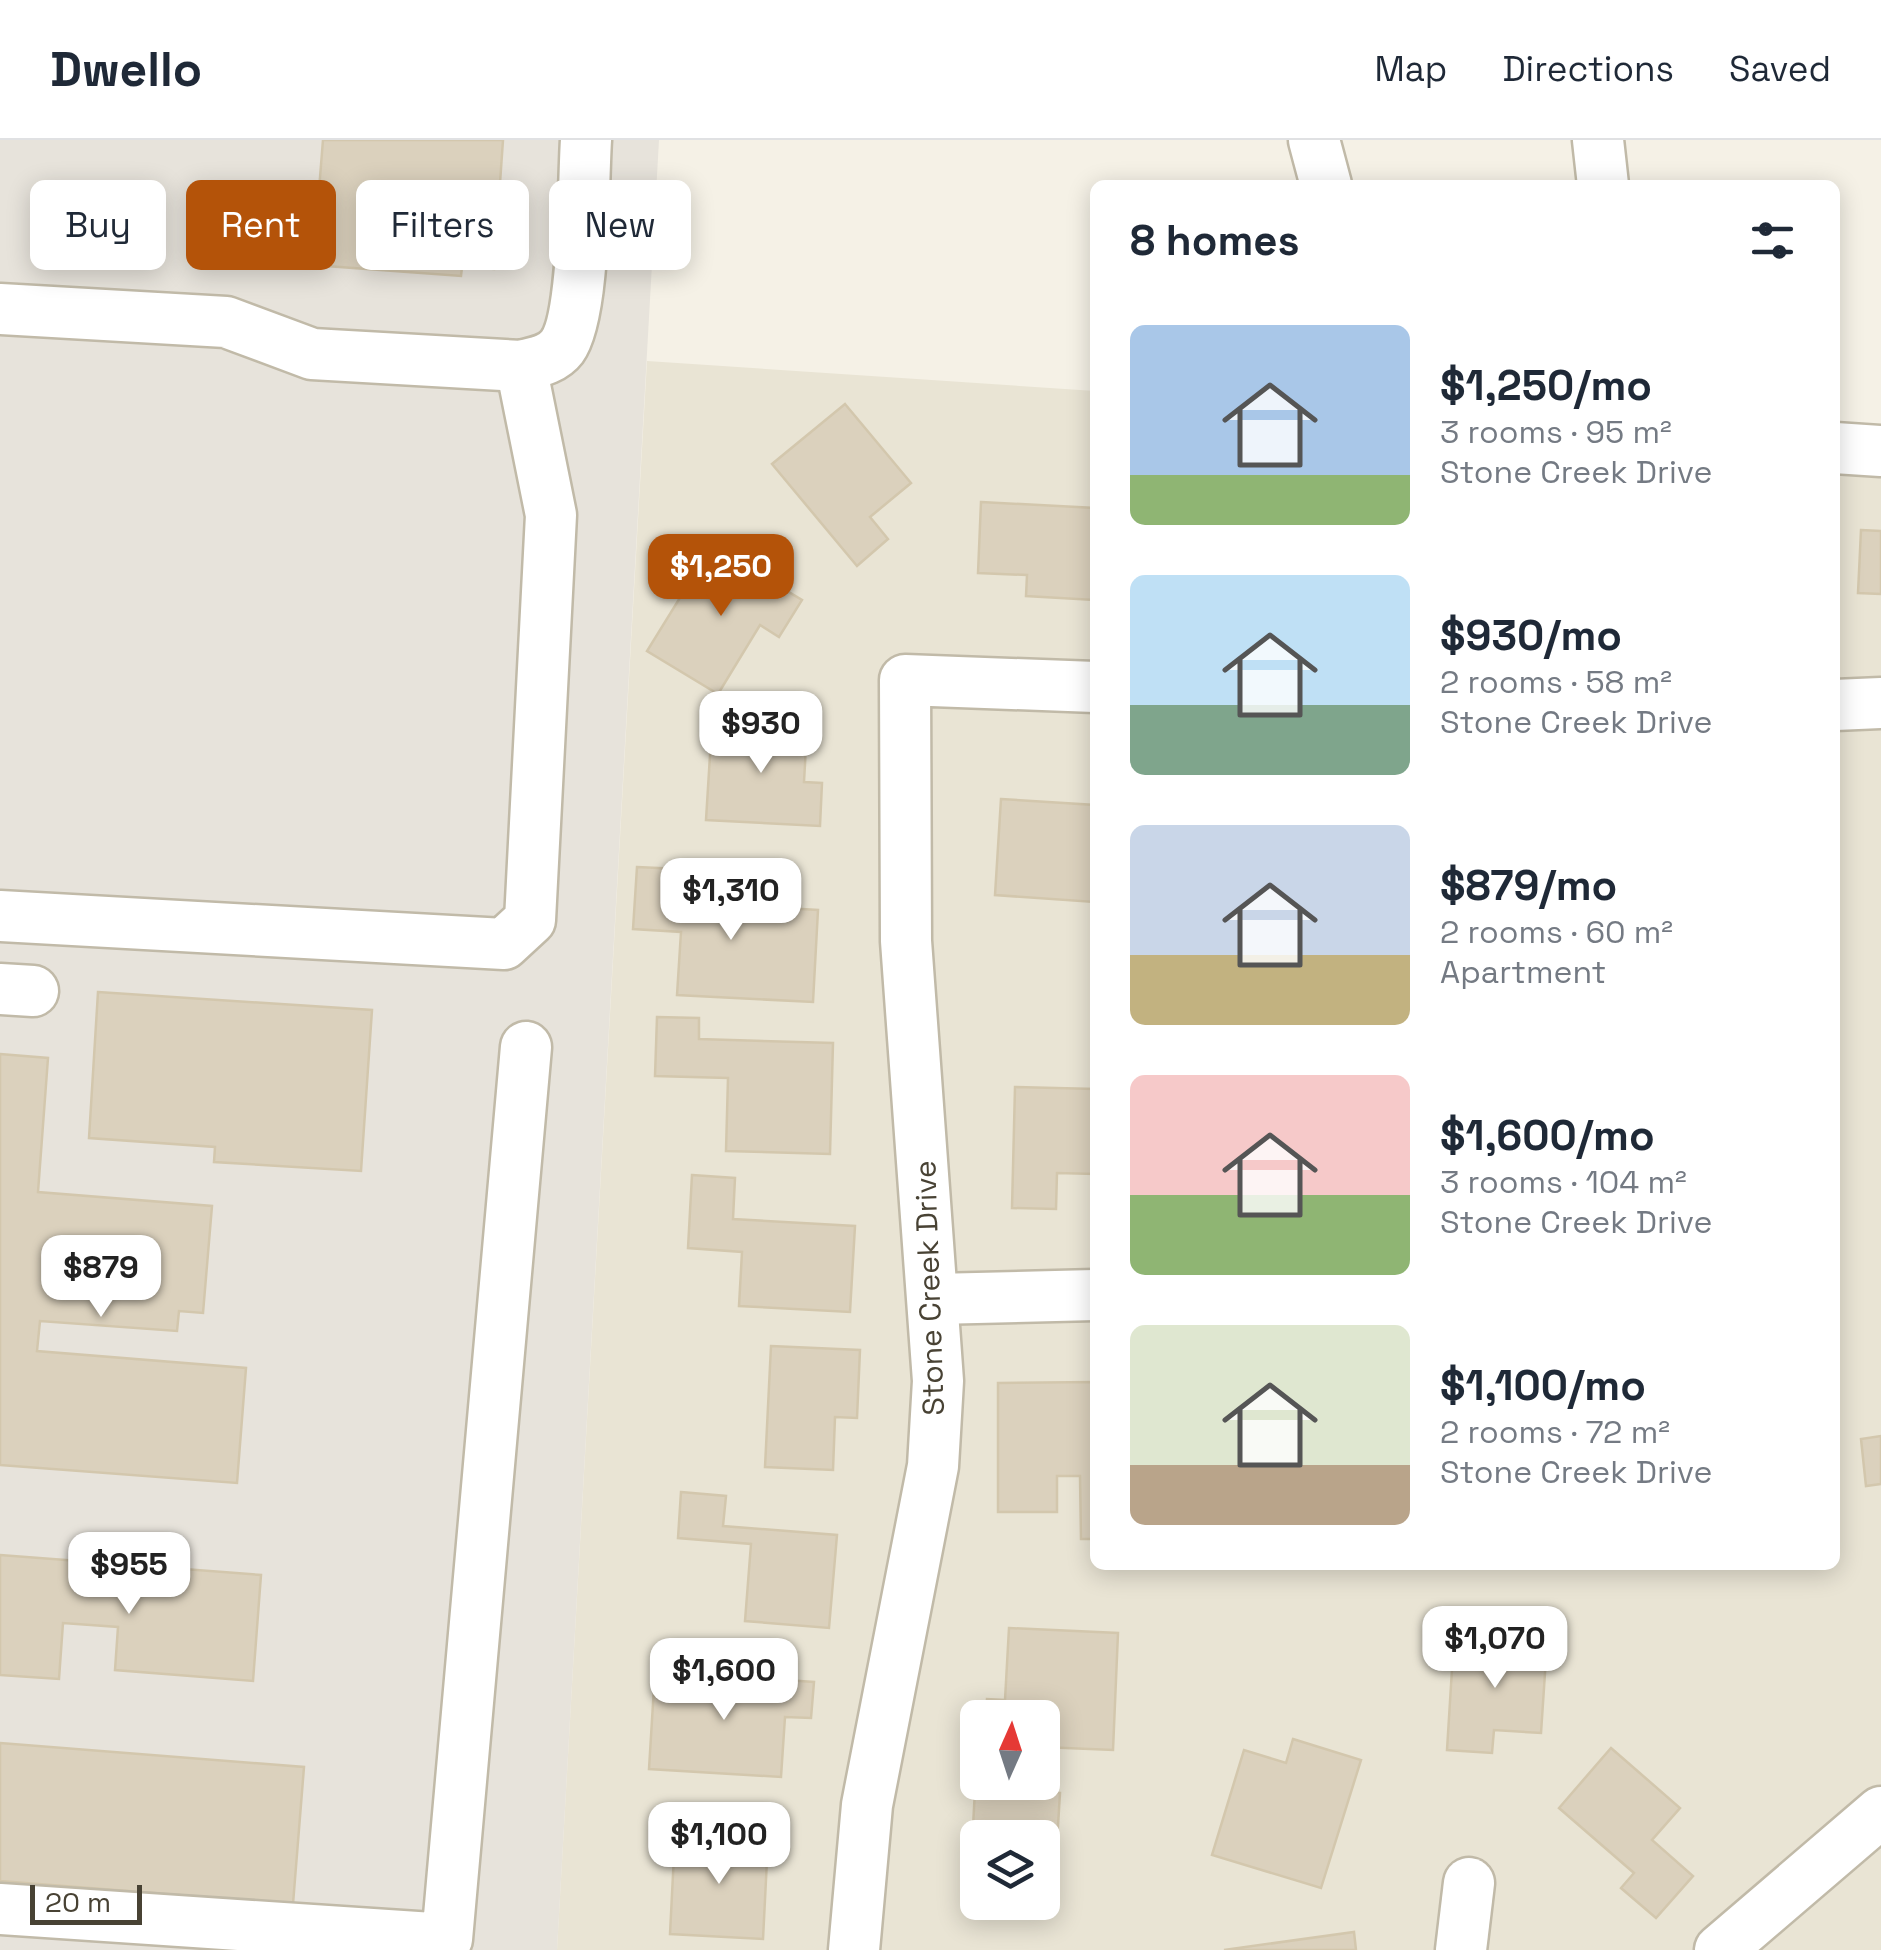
<!DOCTYPE html>
<meta charset="utf-8">
<style>
body{margin:0;font-family:"Space Grotesk",sans-serif;background:#f6f6f7;color:#1f2937;height:100vh;display:flex;flex-direction:column;font-size:38px;white-space:nowrap}
*{box-sizing:border-box;margin:0}
p{font-size:32px;color:#747a83}
.icon{flex:none;width:55px;height:55px;fill:none;stroke:currentColor;stroke-width:2;stroke-linecap:round;stroke-linejoin:round}
.map{position:relative;flex:1;overflow:hidden}
.panel{position:absolute;left:1090px;top:40px;width:750px;height:1390px;display:flex;flex-direction:column;background:#fff;border-radius:15px;box-shadow:0 5px 25px #0003}
.panel>*{flex:none}
.banner{position:absolute;left:30px;top:40px;width:910px;height:90px;display:flex;gap:20px}
.needle{width:65px;rotate:3deg}
.controls{position:absolute;left:960px;top:1560px;display:grid;gap:20px}
.controls a{display:grid;place-items:center;width:100px;height:100px;border-radius:15px;background:#fff;box-shadow:0 5px 25px #0003;font-size:50px}
.scale{position:absolute;left:30px;bottom:25px;width:112px;box-sizing:border-box;padding-left:10px;border:5px solid #484234;border-top:0;font-size:28px;line-height:35px;white-space:nowrap;color:#484234;-webkit-text-stroke:8px #fff;paint-order:stroke}
.price{position:absolute;translate:-50% -85px;padding:0 22px;border-radius:20px;background:#fff;color:#222;font-size:32px;line-height:65px;filter:drop-shadow(0 2px 5px #0008)}
.price::after{content:'';position:absolute;left:50%;top:60px;width:30px;height:22px;margin-left:-15px;background:inherit;clip-path:polygon(0 0,100% 0,50% 100%)}
.price.selected{background:#b45309;color:#fff}
ul{padding:0;list-style:none}
li{display:flex;align-items:center;gap:30px;height:250px;padding:0 40px}
li span{display:grid;place-items:center;flex:none;width:280px;height:200px;border-radius:15px;color:#555}
li>.icon{margin-inline-start:auto}
span .icon{width:120px;height:120px;fill:#fffc;stroke-width:1}
li b{font-size:42px}
h2{display:flex;justify-content:space-between;align-items:center;height:120px;padding:0 40px;font-size:42px}
.tag{padding:0 35px;border-radius:15px;background:#fff;box-shadow:0 5px 25px #0003;font-size:35px;line-height:90px}
.tag.selected{background:#b45309;color:#fff}
header{display:flex;align-items:center;gap:60px;box-sizing:border-box;height:140px;padding:0 50px;background:#fff;border-bottom:2px solid #e0e1e3}
header strong{font-size:48px}
nav{display:flex;gap:55px;margin-inline-start:auto;font-size:35px}
.map>svg:first-child{display:block}
.residential{fill:#e9e4d4;fill-rule:evenodd}
.industrial{fill:#e7e3db}
.building{fill:#dbd1bd;stroke:#d3c7ad;stroke-width:2.5;fill-rule:evenodd}
.lines{fill:none;stroke-linecap:round;stroke-linejoin:round}
.minor-casing{stroke:#c1baa8;stroke-width:55}
.minor{stroke:#fff;stroke-width:50}
.labels{text-anchor:middle;dominant-baseline:central;stroke-width:9;stroke-linejoin:round;paint-order:stroke}
.street-label{font-size:30px;fill:#484234;stroke:#fff}
</style>
<header>
<strong>Dwello</strong>
<nav><a>Map</a><a>Directions</a><a>Saved</a></nav>
</header>
<div class="map">
<svg width="1881" height="1810" viewBox="0 0 1881 1810">
<rect width="100%" height="100%" fill="#f5f1e6"/>
<!-- residential -->
<path class="residential" d="M647,221L1095,251V1425H1835V301L1881,304V1810H557ZM978,1578H1042V1642H978ZM978,1698H1042V1762H978Z"/>
<!-- industrial -->
<polygon class="industrial" points="0,0 659,0 557,1810 0,1810"/>
<!-- building -->
<g class="building">
<polygon points="323,0 503,0 494,129 462,127 461,136 313,125"/>
<polygon points="845,264 911,343 870,377 888,399 857,426 772,324"/>
<polygon points="981,362 1095,368 1094,460 1026,456 1027,435 978,433"/>
<polygon points="1861,390 1881,391 1881,454 1858,453"/>
<polygon points="712,406 802,460 779,497 760,485 718,554 647,511"/>
<polygon points="712,583 807,588 804,642 822,643 820,686 706,680"/>
<polygon points="1001,659 1095,665 1094,762 995,755"/>
<polygon points="637,727 679,729 678,762 818,770 813,862 677,855 681,792 633,789"/>
<polygon points="98,852 372,870 361,1031 214,1022 215,1007 89,998"/>
<polygon points="657,877 699,878 699,899 833,903 830,1014 726,1011 728,938 655,936"/>
<polygon points="0,914 48,918 38,1052 212,1066 203,1173 179,1171 177,1191 40,1181 37,1211 246,1228 237,1343 0,1325"/>
<polygon points="1015,947 1095,949 1095,1034 1057,1033 1056,1069 1012,1068"/>
<polygon points="692,1035 735,1038 733,1079 855,1086 850,1172 739,1166 742,1112 688,1108"/>
<polygon points="771,1206 860,1210 857,1278 835,1277 833,1330 765,1327"/>
<polygon points="1095,1242 1095,1399 1081,1399 1080,1336 1057,1336 1057,1372 998,1372 998,1243"/>
<polygon points="1881,1296 1881,1344 1866,1346 1861,1299"/>
<polygon points="681,1352 726,1356 723,1386 837,1395 829,1488 745,1481 751,1404 678,1398"/>
<polygon points="0,1415 261,1435 253,1541 115,1530 118,1487 63,1483 59,1539 0,1535"/>
<polygon points="1009,1488 1118,1493 1113,1610 1042,1607 1042,1578 986,1578 987,1559 1005,1560"/>
<polygon points="1454,1497 1547,1503 1541,1593 1494,1590 1492,1613 1447,1610"/>
<polygon points="655,1531 814,1542 811,1578 785,1577 781,1637 649,1629"/>
<polygon points="1293,1599 1361,1620 1321,1748 1212,1715 1244,1610 1286,1623"/>
<polygon points="0,1603 304,1627 293,1764 0,1741"/>
<polygon points="1611,1608 1680,1668 1652,1700 1693,1736 1656,1778 1621,1748 1634,1733 1559,1668"/>
<path d="M975,1649L1060,1653L1053,1768L969,1764ZM978,1698H1042V1762H978Z"/>
<polygon points="675,1695 768,1700 763,1799 670,1794"/>
<polygon points="1354,1792 1356,1810 1224,1810"/>
</g>
<g class="lines">
<defs>
<g id="minor">
<polyline points="1314,0 1326,45"/>
<polyline points="1598,0 1603,45"/>
<path d="M0,169L226,182L312,214L521,226C536,222 552,220 562,207C585,176 583,43 586,0"/>
<polyline points="1835,308 1881,311"/>
<polyline points="1835,565 1881,563"/>
<polyline points="0,776 504,804 530,780 551,375 521,226"/>
<polyline points="0,849 33,851"/>
<polyline points="935,1159 1095,1155"/>
<polyline points="0,1769 447,1799 526,907"/>
<polyline points="854,1810 867,1665 933,1326 938,1241 906,801 905,540 1095,547"/>
<polyline points="1461,1810 1469,1743"/>
<polyline points="1720,1810 1881,1672"/>
</g>
</defs>
<!-- minor casing -->
<use href="#minor" class="minor-casing"/>
<!-- minor -->
<use href="#minor" class="minor"/>
</g>
<g class="labels">
<!-- street labels -->
<g class="street-label">
<text transform="translate(929 1148) rotate(-92)">Stone Creek Drive</text>
</g>
</g>
</svg>
<div class="controls">
<a><svg class="needle" viewBox="-14 -14 28 28"><path d="M0-13l5 13h-10z" fill="#e53935"/><path d="M0 13l5-13h-10z" fill="#747a83"/></svg></a>
<a><svg class="icon" aria-label="layers" viewBox="0 0 24 24"><path d="M12 4l9 5-9 5-9-5zM3 14l9 5 9-5"/></svg></a>
</div>
<div class="scale">20 m</div>
<b class="price selected" style="left:721px;top:479px">$1,250</b>
<b class="price" style="left:761px;top:636px">$930</b>
<b class="price" style="left:731px;top:803px">$1,310</b>
<b class="price" style="left:101px;top:1180px">$879</b>
<b class="price" style="left:129px;top:1477px">$955</b>
<b class="price" style="left:1495px;top:1551px">$1,070</b>
<b class="price" style="left:724px;top:1583px">$1,600</b>
<b class="price" style="left:719px;top:1747px">$1,100</b>
<div class="banner">
<a class="tag">Buy</a>
<a class="tag selected">Rent</a>
<a class="tag">Filters</a>
<a class="tag">New</a>
</div>
<section class="panel">
<h2>8 homes<svg class="icon" aria-label="filters" viewBox="0 0 24 24"><path d="M4 7h16M4 17h16"/><circle cx="9" cy="7" r="2"/><circle cx="15" cy="17" r="2"/></svg></h2>
<ul>
<li><span style="background:linear-gradient(#a9c7e8 75%,#8fb573 0)"><svg class="icon" aria-label="home" viewBox="0 0 24 24"><path d="M3 11l9-7 9 7M6 9v11h12V9"/></svg></span><div><b>$1,250/mo</b><p>3 rooms · 95 m²</p><p>Stone Creek Drive</p></div></li>
<li><span style="background:linear-gradient(#bfe0f5 65%,#7fa58c 0)"><svg class="icon" aria-label="home" viewBox="0 0 24 24"><path d="M3 11l9-7 9 7M6 9v11h12V9"/></svg></span><div><b>$930/mo</b><p>2 rooms · 58 m²</p><p>Stone Creek Drive</p></div></li>
<li><span style="background:linear-gradient(#c9d6e8 65%,#c2b280 0)"><svg class="icon" aria-label="home" viewBox="0 0 24 24"><path d="M3 11l9-7 9 7M6 9v11h12V9"/></svg></span><div><b>$879/mo</b><p>2 rooms · 60 m²</p><p>Apartment</p></div></li>
<li><span style="background:linear-gradient(#f6c9c9 60%,#8fb573 0)"><svg class="icon" aria-label="home" viewBox="0 0 24 24"><path d="M3 11l9-7 9 7M6 9v11h12V9"/></svg></span><div><b>$1,600/mo</b><p>3 rooms · 104 m²</p><p>Stone Creek Drive</p></div></li>
<li><span style="background:linear-gradient(#dfe7d0 70%,#b9a48a 0)"><svg class="icon" aria-label="home" viewBox="0 0 24 24"><path d="M3 11l9-7 9 7M6 9v11h12V9"/></svg></span><div><b>$1,100/mo</b><p>2 rooms · 72 m²</p><p>Stone Creek Drive</p></div></li>
</ul>
</section>
</div>
